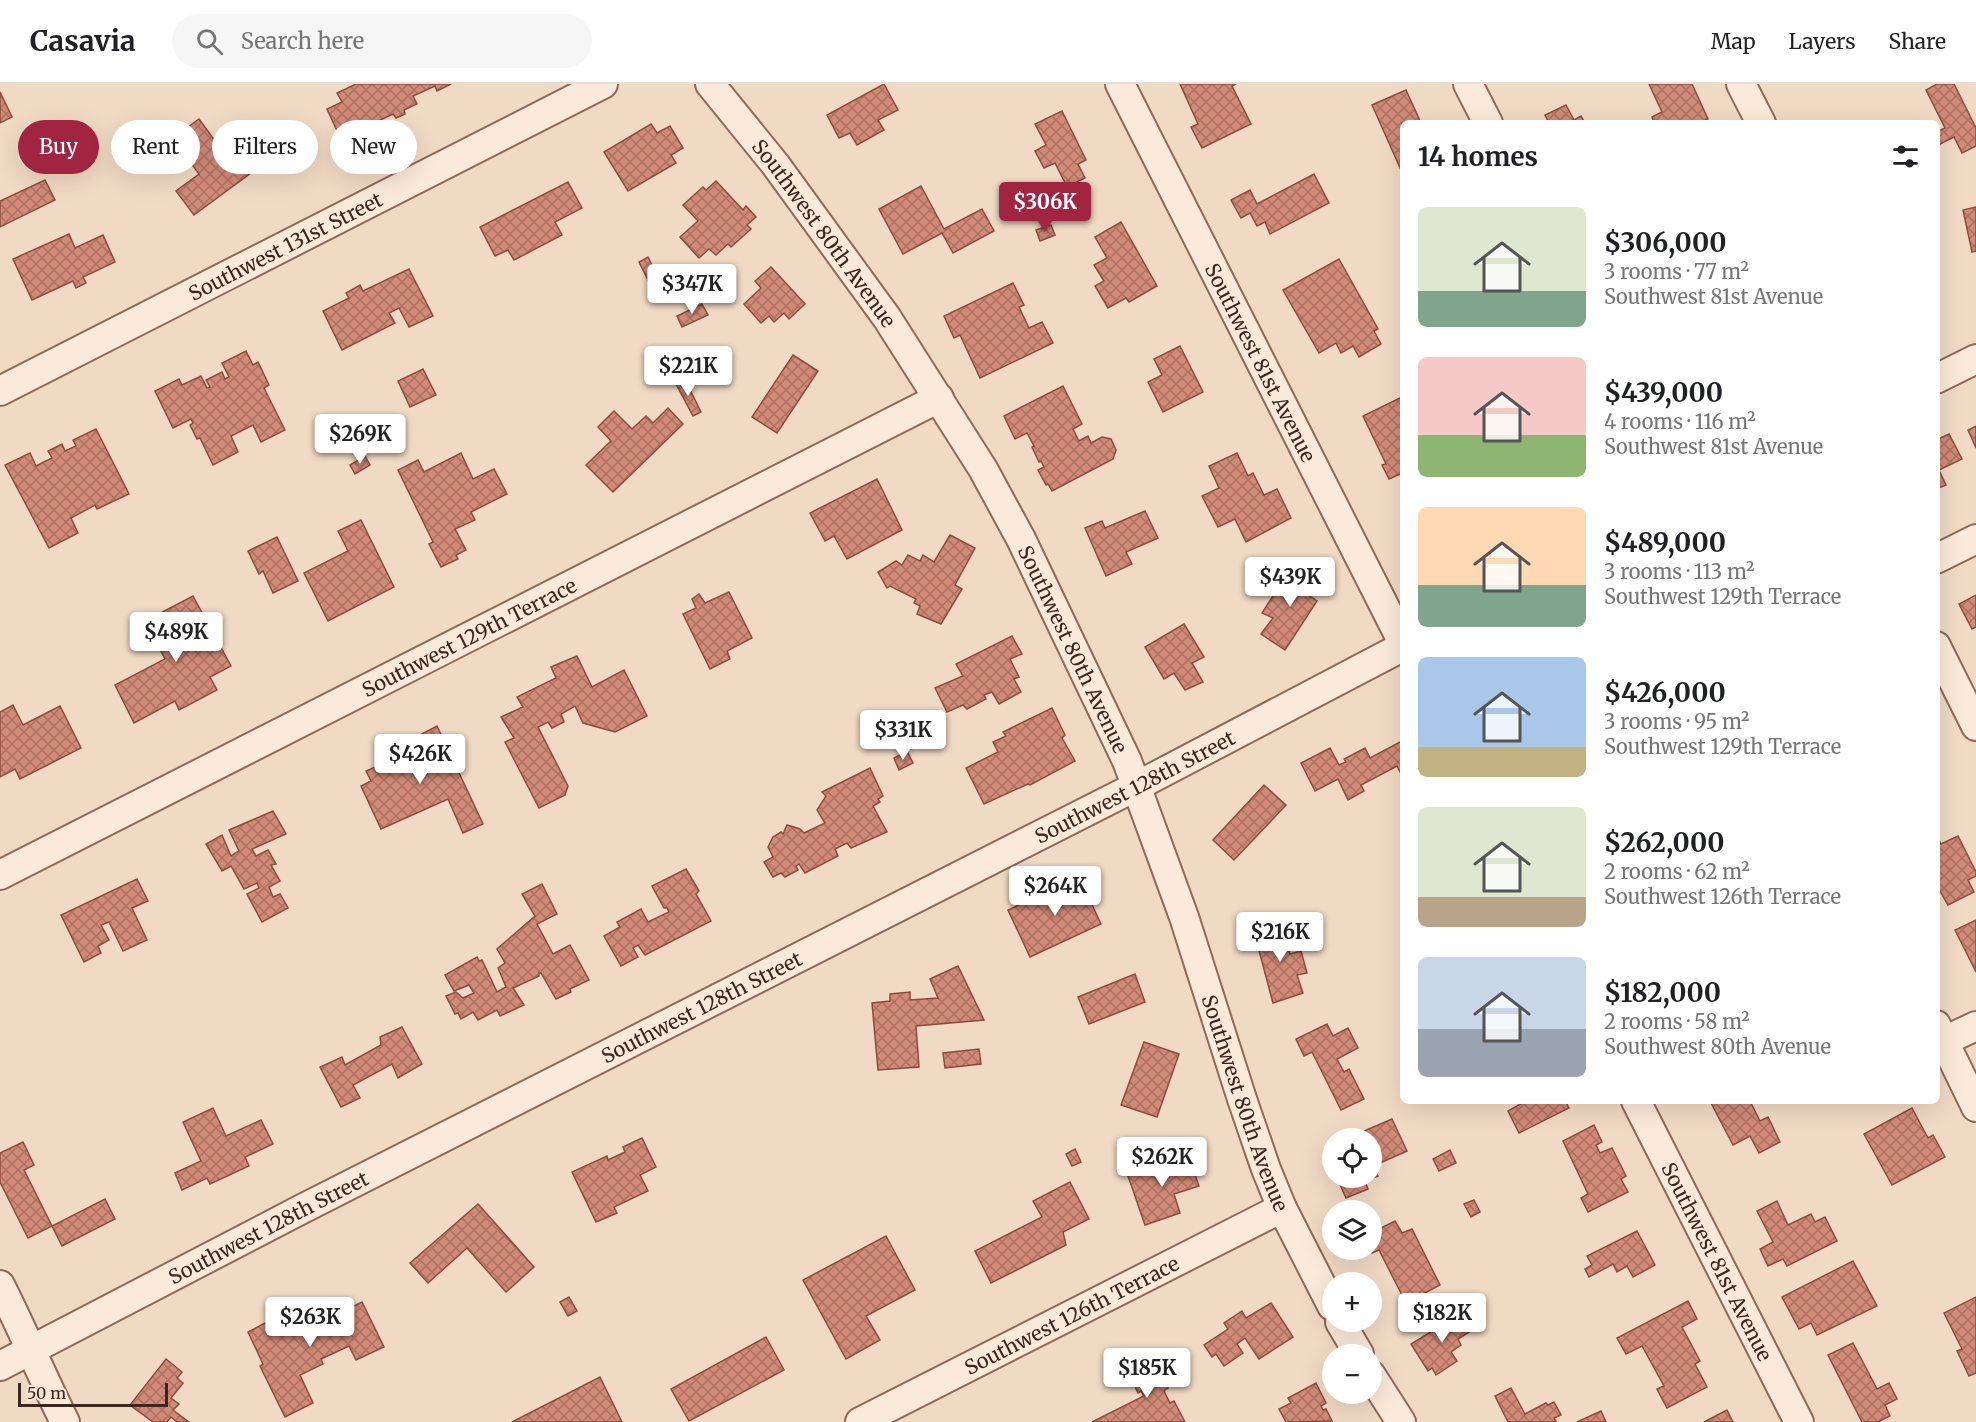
<!DOCTYPE html>
<meta charset="utf-8">
<style>
body{margin:0;font-family:Merriweather,serif;background:#f6f6f6;color:#202124;height:100vh;display:flex;flex-direction:column;font-size:22px;white-space:nowrap}
*{box-sizing:border-box;margin:0}
p{font-size:20px;color:#757577}
.icon{flex:none;width:33px;height:33px;fill:none;stroke:currentColor;stroke-width:2;stroke-linecap:round;stroke-linejoin:round}
.map{position:relative;flex:1;overflow:hidden}
.drawer{position:absolute;left:1400px;top:36px;width:540px;height:984px;display:flex;flex-direction:column;background:#fff;border-radius:9px;box-shadow:0 6px 24px #0002}
.drawer>*{flex:none}
.hud{position:absolute;left:18px;top:36px;width:570px;height:54px;display:flex;gap:12px}
.controls{position:absolute;left:1322px;top:1044px;display:grid;gap:12px}
.controls a{display:grid;place-items:center;width:60px;height:60px;border-radius:50%;background:#fff;box-shadow:0 6px 24px #0002;font-size:30px}
.scale{position:absolute;left:18px;bottom:15px;width:150px;box-sizing:border-box;padding-left:6px;border:3px solid #3c261e;border-top:0;font-size:16px;line-height:21px;white-space:nowrap;color:#3c261e;-webkit-text-stroke:4px #f8e6d5;paint-order:stroke}
.price{position:absolute;translate:-50% -51px;padding:0 14px;border-radius:6px;background:#fff;color:#222;font-size:20px;line-height:39px;filter:drop-shadow(0 2px 3px #0008)}
.price::after{content:'';position:absolute;left:50%;top:36px;width:18px;height:14px;margin-left:-9px;background:inherit;clip-path:polygon(0 0,100% 0,50% 100%)}
.price.selected{background:#a12540;color:#fff}
ul{padding:0;list-style:none}
li{display:flex;align-items:center;gap:18px;height:150px;padding:0 18px}
li span{display:grid;place-items:center;flex:none;width:168px;height:120px;border-radius:9px;color:#555}
li>.icon{margin-inline-start:auto}
span .icon{width:72px;height:72px;fill:#fffc;stroke-width:1}
li b{font-size:26px}
h2{display:flex;justify-content:space-between;align-items:center;height:72px;padding:0 18px;font-size:26px}
.tag{padding:0 21px;border-radius:27px;background:#fff;box-shadow:0 6px 24px #0002;font-size:21px;line-height:54px}
.tag.selected{background:#a12540;color:#fff}
header{display:flex;align-items:center;gap:36px;box-sizing:border-box;height:84px;padding:0 30px;background:#fff;border-bottom:2px solid #e0e0e0}
header strong{font-size:28px}
nav{display:flex;gap:33px;margin-inline-start:auto;font-size:21px}
.search{width:420px;height:54px;background:#f6f6f6;display:flex;align-items:center;gap:15px;box-sizing:border-box;padding:0 21px;border-radius:33px;color:#757577;font-size:22px}
.map>svg:first-child{display:block}
.building{fill:url(#building-cross-hatch);stroke:#8e4c3d;stroke-width:1.5}
.lines{fill:none;stroke-linecap:round;stroke-linejoin:round}
.minor-casing{stroke:#8d6a59;stroke-width:32}
.minor{stroke:#fbe9d9;stroke-width:28}
.labels{text-anchor:middle;dominant-baseline:central;stroke-width:5;stroke-linejoin:round;paint-order:stroke}
.street-label{font-size:20px;fill:#3c261e;stroke:#f8e6d5}
</style>
<header>
<strong>Casavia</strong>
<div class="search"><svg class="icon" aria-label="search" viewBox="0 0 24 24"><circle cx="10" cy="10" r="6"/><path d="M15 15l6 6"/></svg>Search here</div>
<nav><a>Map</a><a>Layers</a><a>Share</a></nav>
</header>
<div class="map">
<svg width="1976" height="1338" viewBox="0 0 1976 1338">
<defs>
<pattern id="building-cross-hatch" width="8" height="8" patternUnits="userSpaceOnUse" patternTransform="scale(1.5)"><rect width="8" height="8" fill="#d28a78"/><path d="M0 0l8 8M0 8l8-8" fill="none" stroke="#ac7162"/></pattern>
</defs>
<rect width="100%" height="100%" fill="#f1dac4"/>
<!-- building -->
<g class="building">
<polygon points="356,0 451,0 437,7 435,2 413,12 417,20 404,26 405,30 396,34 393,30 357,47 355,43 339,51 327,25 342,18 337,9"/>
<polygon points="884,0 898,26 878,36 884,46 857,61 850,49 839,54 827,31"/>
<polygon points="1180,0 1236,0 1232,2 1251,40 1202,64 1191,43 1198,40"/>
<polygon points="1649,0 1692,0 1708,35 1701,39 1654,39 1652,33 1662,28"/>
<polygon points="1937,0 1954,0 1976,44 1976,62 1962,69 1954,53 1936,62 1936,48 1945,44 1926,6"/>
<polygon points="1406,6 1421,39 1402,39 1401,86 1372,21"/>
<polygon points="0,8 12,33 0,39"/>
<polygon points="1566,21 1574,36 1581,32 1585,39 1549,39 1545,31"/>
<polygon points="1062,27 1086,76 1078,80 1085,94 1067,103 1055,79 1044,84 1035,67 1046,61 1035,40"/>
<polygon points="199,35 226,72 242,60 259,83 194,131 176,107 199,90 176,59 183,54 180,49"/>
<polygon points="651,40 657,49 670,42 683,64 671,71 676,79 628,107 604,68"/>
<polygon points="1314,90 1329,119 1270,150 1265,138 1257,142 1250,129 1241,134 1231,116 1250,106 1257,120"/>
<polygon points="45,96 55,116 0,143 0,117"/>
<polygon points="716,97 743,126 746,122 756,133 747,141 751,145 731,163 728,160 716,171 709,165 699,174 680,153 698,137 683,121 703,103 706,106"/>
<polygon points="568,98 582,124 555,138 562,151 514,176 508,166 495,172 480,143"/>
<polygon points="921,102 944,145 982,125 994,147 953,169 942,149 903,170 879,125"/>
<polygon points="1976,123 1976,167 1972,168 1963,126"/>
<polygon points="1121,138 1157,202 1129,218 1126,214 1108,224 1095,202 1104,197 1094,181 1107,174 1095,153"/>
<polygon points="1051,141 1055,151 1040,157 1036,146"/>
<polygon points="69,150 75,164 103,151 115,178 83,193 86,199 76,204 73,197 32,216 13,175"/>
<polygon points="648,173 658,193 649,198 639,178"/>
<polygon points="1339,175 1378,245 1374,247 1381,260 1359,273 1353,262 1341,269 1336,259 1319,269 1283,206"/>
<polygon points="771,183 805,220 789,235 784,229 774,238 769,232 761,239 744,220 761,204 755,197"/>
<polygon points="409,185 433,232 409,243 399,224 389,229 395,239 342,266 323,227 349,214 346,209 360,201 363,207"/>
<polygon points="1013,199 1024,221 1019,223 1029,244 1042,238 1053,259 980,294 960,251 954,254 944,232"/>
<polygon points="702,220 708,231 682,243 677,232"/>
<polygon points="1180,262 1203,308 1163,328 1148,298 1162,291 1154,275"/>
<polygon points="246,267 253,281 258,278 269,301 264,304 285,346 261,358 253,341 231,352 238,368 213,381 200,354 197,355 190,341 193,339 191,335 173,344 155,307 179,295 182,301 201,292 207,304 210,303 206,296 222,288 225,295 229,293 222,279"/>
<polygon points="793,271 818,287 777,349 752,333"/>
<polygon points="423,285 436,311 410,323 398,297"/>
<polygon points="684,294 701,328 693,332 675,298"/>
<polygon points="1063,302 1082,340 1073,345 1079,357 1088,352 1091,359 1102,353 1111,355 1116,366 1113,375 1052,407 1048,400 1046,401 1038,386 1044,383 1041,377 1039,378 1032,363 1034,362 1027,349 1015,355 1004,332"/>
<polygon points="1402,313 1402,395 1400,390 1389,395 1382,381 1386,380 1363,332"/>
<polygon points="668,324 683,340 613,408 586,381 611,357 598,343 614,327 632,345 646,332 653,339"/>
<polygon points="1976,342 1976,364 1968,346"/>
<polygon points="96,345 129,410 97,425 95,421 71,434 78,449 49,464 5,381 30,369 36,382 52,374 48,367 62,360 65,367 76,362 73,356"/>
<polygon points="1949,350 1962,375 1939,386 1946,401 1936,405 1936,356"/>
<polygon points="461,369 473,395 494,385 507,410 471,428 475,436 455,445 466,466 456,471 458,475 441,483 429,460 433,458 398,386 418,376 424,388"/>
<polygon points="1237,369 1248,392 1253,389 1264,411 1277,405 1291,434 1246,458 1235,435 1218,443 1202,412 1219,404 1209,382"/>
<polygon points="365,372 370,381 355,390 350,381"/>
<polygon points="877,395 902,446 847,475 834,452 825,457 810,429"/>
<polygon points="1145,427 1158,454 1126,468 1132,480 1106,492 1085,444 1102,437 1105,444"/>
<polygon points="361,436 394,503 328,537 304,489 348,467 338,447"/>
<polygon points="950,451 975,464 955,501 962,505 941,540 917,530 920,522 914,519 916,515 890,502 887,504 878,488 896,477 902,481 908,471 920,477 923,471 934,478"/>
<polygon points="277,453 298,497 273,509 263,487 259,490 248,467"/>
<polygon points="1297,481 1317,494 1307,510 1317,517 1285,566 1261,550 1273,534 1262,529 1282,498 1285,498"/>
<polygon points="729,508 752,554 727,567 730,575 710,585 683,530 696,524 692,515 699,510 705,519"/>
<polygon points="1976,511 1976,543 1972,545 1959,520"/>
<polygon points="193,512 231,582 210,593 217,606 179,626 175,617 134,639 115,601 165,575 145,537"/>
<polygon points="1184,540 1204,573 1192,579 1203,598 1185,606 1174,589 1164,595 1145,563"/>
<polygon points="1012,552 1022,570 1010,575 1019,593 1014,595 1021,608 999,620 992,608 984,611 986,615 967,625 963,621 947,628 935,604 963,592 956,580"/>
<polygon points="577,572 592,603 624,586 647,632 615,648 583,639 575,622 561,630 564,638 552,644 548,638 538,643 568,702 565,711 539,724 505,658 514,654 501,633 523,623 517,613 556,594 551,583"/>
<polygon points="13,621 23,641 60,622 81,664 20,695 15,685 0,693 0,628"/>
<polygon points="1052,624 1065,651 1062,654 1075,677 1030,701 1028,700 984,720 966,684 998,668 993,658 1006,652 1003,648"/>
<polygon points="437,642 483,740 463,749 448,715 381,745 361,702 371,697 366,687 388,677 393,687 400,683 397,675 413,668 415,672 423,668 416,653"/>
<polygon points="1402,657 1402,692 1397,682 1361,701 1364,707 1348,716 1338,695 1315,707 1301,679 1330,664 1339,681 1346,678 1344,675 1365,664 1370,674"/>
<polygon points="907,667 913,679 899,686 894,674"/>
<polygon points="870,684 883,712 878,715 880,718 873,722 887,748 851,764 847,759 835,765 838,772 805,789 799,780 796,782 798,786 785,793 781,789 773,793 764,778 773,773 768,763 773,753 781,748 783,750 787,741 800,745 804,749 825,739 817,726 826,712 822,708"/>
<polygon points="1264,701 1286,721 1234,776 1213,756"/>
<polygon points="273,727 286,750 252,765 256,772 268,766 276,780 271,781 280,797 269,803 273,813 280,810 288,824 262,838 247,810 259,804 257,799 244,805 231,782 222,787 206,760 222,751 231,772 239,767 229,746"/>
<polygon points="1936,750 1941,760 1958,752 1976,788 1976,792 1968,796 1974,808 1948,821 1936,800"/>
<polygon points="686,785 699,807 696,810 711,837 645,871 638,861 633,864 638,873 621,882 604,852 620,843 617,838 641,825 648,838 669,828 667,824 664,824 652,802"/>
<polygon points="1079,793 1101,840 1030,873 1008,826"/>
<polygon points="137,795 148,817 132,824 147,856 123,867 109,838 101,841 109,856 98,862 101,869 84,878 61,831"/>
<polygon points="542,800 557,830 537,840 553,870 570,861 589,896 570,905 571,908 556,915 541,889 539,889 539,892 513,904 524,921 500,932 497,926 478,936 473,928 461,935 458,929 455,930 446,912 456,908 463,914 474,909 469,901 454,907 445,891 477,873 479,877 482,876 497,908 506,903 498,884 505,879 497,865 535,832 522,810"/>
<polygon points="1976,836 1976,888 1955,846"/>
<polygon points="1281,839 1290,870 1301,867 1307,889 1297,891 1303,909 1273,919 1254,848"/>
<polygon points="958,882 984,936 916,942 919,983 878,986 872,919 890,917 890,910 910,908 910,916 938,914 930,895"/>
<polygon points="1135,890 1145,918 1089,940 1078,913"/>
<polygon points="1327,940 1333,952 1348,944 1358,964 1337,975 1344,988 1349,985 1364,1015 1341,1026 1312,968 1304,972 1296,955"/>
<polygon points="402,943 422,980 398,994 392,980 353,1001 360,1014 341,1023 320,983 342,973 345,981 381,961 380,953"/>
<polygon points="1144,958 1179,970 1157,1033 1121,1021"/>
<polygon points="979,965 981,980 945,984 943,969"/>
<polygon points="1524,1017 1565,1017 1569,1024 1519,1049 1508,1027 1524,1018"/>
<polygon points="1710,1017 1750,1017 1760,1037 1768,1033 1780,1058 1759,1069 1750,1052 1733,1061"/>
<polygon points="213,1024 226,1052 261,1036 273,1060 245,1073 249,1082 210,1100 207,1094 182,1106 175,1089 201,1077 183,1038"/>
<polygon points="1912,1024 1928,1054 1933,1051 1945,1073 1892,1101 1864,1050"/>
<polygon points="1392,1035 1407,1067 1373,1082 1378,1092 1365,1097 1368,1105 1346,1114 1337,1094 1371,1094 1371,1054 1348,1054"/>
<polygon points="1594,1041 1602,1058 1596,1061 1600,1069 1612,1064 1626,1092 1621,1095 1628,1108 1588,1128 1581,1114 1588,1110 1563,1057"/>
<polygon points="642,1054 656,1083 640,1091 648,1107 614,1123 617,1129 596,1138 572,1088 607,1072 608,1076 625,1068 623,1063"/>
<polygon points="23,1058 34,1081 24,1086 52,1142 28,1154 0,1098 0,1069"/>
<polygon points="1075,1065 1081,1078 1072,1082 1066,1070"/>
<polygon points="1450,1066 1456,1079 1439,1087 1433,1075"/>
<polygon points="1188,1071 1199,1102 1174,1110 1180,1129 1145,1141 1128,1092"/>
<polygon points="1070,1098 1089,1135 1063,1148 1066,1161 991,1199 975,1167 1042,1133 1033,1117"/>
<polygon points="105,1115 115,1135 62,1162 52,1142"/>
<polygon points="1474,1116 1480,1128 1471,1133 1464,1120"/>
<polygon points="1777,1117 1788,1141 1811,1130 1815,1138 1825,1133 1837,1157 1787,1182 1783,1175 1768,1182 1760,1165 1773,1158 1757,1127"/>
<polygon points="478,1120 534,1183 506,1208 467,1164 428,1199 410,1179"/>
<polygon points="1395,1137 1402,1149 1412,1145 1440,1201 1406,1219 1379,1166 1372,1169 1371,1166 1371,1149"/>
<polygon points="1637,1147 1655,1181 1633,1193 1627,1182 1617,1188 1613,1180 1589,1193 1585,1185 1592,1181 1587,1172"/>
<polygon points="886,1152 915,1206 866,1232 880,1256 846,1275 803,1196"/>
<polygon points="1853,1177 1877,1222 1817,1251 1811,1239 1799,1245 1782,1213"/>
<polygon points="569,1213 577,1227 568,1232 560,1218"/>
<polygon points="1976,1213 1976,1289 1969,1292 1957,1267 1962,1265 1944,1229"/>
<polygon points="335,1214 342,1228 362,1218 384,1263 356,1276 349,1262 321,1275 323,1280 300,1291 313,1319 285,1333 260,1282 263,1280 248,1248 269,1237 273,1245"/>
<polygon points="1688,1217 1697,1235 1682,1243 1700,1277 1695,1280 1707,1303 1667,1324 1657,1305 1664,1302 1642,1262 1626,1270 1617,1254"/>
<polygon points="1271,1219 1293,1253 1259,1275 1245,1254 1237,1260 1243,1269 1224,1282 1216,1270 1212,1273 1204,1261 1228,1245 1224,1239 1242,1227 1246,1234"/>
<polygon points="1463,1228 1474,1245 1458,1255 1461,1261 1451,1268 1457,1277 1436,1291 1432,1284 1428,1287 1411,1260"/>
<polygon points="766,1253 784,1286 689,1337 671,1305"/>
<polygon points="1853,1259 1877,1305 1889,1299 1897,1315 1885,1321 1890,1332 1878,1338 1862,1338 1828,1271"/>
<polygon points="1152,1273 1168,1304 1164,1307 1170,1319 1174,1317 1185,1338 1092,1338 1144,1312 1141,1307 1138,1309 1132,1296 1134,1294 1129,1285"/>
<polygon points="166,1275 182,1288 177,1294 183,1299 171,1314 179,1320 173,1326 189,1338 177,1338 171,1333 167,1338 153,1338 130,1321"/>
<polygon points="600,1293 622,1338 512,1338"/>
<polygon points="1316,1299 1326,1319 1321,1322 1323,1326 1326,1325 1332,1337 1286,1338 1279,1325 1291,1319 1288,1314"/>
<polygon points="1511,1304 1525,1330 1546,1319 1548,1321 1554,1318 1561,1331 1554,1334 1556,1337 1553,1338 1508,1338 1495,1312"/>
<polygon points="1727,1326 1733,1338 1704,1338"/>
<polygon points="1601,1327 1606,1338 1577,1338"/>
</g>
<g class="lines">
<defs>
<g id="minor">
<path id="s1" d="M710,0L775,80L887,234L983,385L1021,455L1127,677L1184,833L1242,1015L1266,1085L1282,1124L1332,1222"/>
<path id="s2" d="M1120,0L1402,557"/>
<polyline points="1468,0 1488,39"/>
<polyline points="1741,0 1761,39"/>
<polyline points="1936,295 1976,275"/>
<path id="s3" d="M0,307L603,0"/>
<polyline points="1936,475 1976,455"/>
<polyline points="1936,562 1976,642"/>
<path id="s4" d="M0,791L939,314"/>
<polyline points="1936,941 1976,1023"/>
<polyline points="1944,957 1976,942"/>
<path id="s5" d="M1636,1017L1799,1338"/>
<path d="M0,1201C23,1246 42,1293 65,1338"/>
<polyline points="1340,1238 1359,1270"/>
<path id="s6" d="M0,1282L302,1125L1137,702L1402,563"/>
<polyline points="1371,1291 1401,1338"/>
<path id="s7" d="M860,1338L1282,1124"/>
</g>
</defs>
<!-- minor casing -->
<use href="#minor" class="minor-casing"/>
<!-- minor -->
<use href="#minor" class="minor"/>
</g>
<g class="labels">
<!-- street labels -->
<g class="street-label">
<text stroke="none"><textPath href="#s1" startOffset="188">Southwest 80th Avenue</textPath></text>
<text stroke="none"><textPath href="#s3" startOffset="320">Southwest 131st Street</textPath></text>
<text stroke="none"><textPath href="#s2" startOffset="312">Southwest 81st Avenue</textPath></text>
<text stroke="none"><textPath href="#s4" startOffset="526">Southwest 129th Terrace</textPath></text>
<text stroke="none"><textPath href="#s1" startOffset="674">Southwest 80th Avenue</textPath></text>
<text stroke="none"><textPath href="#s6" startOffset="1274">Southwest 128th Street</textPath></text>
<text stroke="none"><textPath href="#s6" startOffset="788">Southwest 128th Street</textPath></text>
<text stroke="none"><textPath href="#s1" startOffset="1160">Southwest 80th Avenue</textPath></text>
<text stroke="none"><textPath href="#s6" startOffset="302">Southwest 128th Street</textPath></text>
<text stroke="none"><textPath href="#s5" startOffset="180">Southwest 81st Avenue</textPath></text>
<text stroke="none"><textPath href="#s7" startOffset="237">Southwest 126th Terrace</textPath></text>
</g>
</g>
</svg>
<div class="controls">
<a><svg class="icon" aria-label="locate" viewBox="0 0 24 24"><circle cx="12" cy="12" r="6"/><path d="M12 2v4M12 18v4M2 12h4M18 12h4"/></svg></a>
<a><svg class="icon" aria-label="layers" viewBox="0 0 24 24"><path d="M12 4l9 5-9 5-9-5zM3 14l9 5 9-5"/></svg></a>
<a>+</a>
<a>−</a>
</div>
<div class="scale">50 m</div>
<b class="price selected" style="left:1045px;top:149px">$306K</b>
<b class="price" style="left:692px;top:231px">$347K</b>
<b class="price" style="left:688px;top:313px">$221K</b>
<b class="price" style="left:360px;top:381px">$269K</b>
<b class="price" style="left:1290px;top:524px">$439K</b>
<b class="price" style="left:176px;top:579px">$489K</b>
<b class="price" style="left:903px;top:677px">$331K</b>
<b class="price" style="left:420px;top:701px">$426K</b>
<b class="price" style="left:1055px;top:833px">$264K</b>
<b class="price" style="left:1280px;top:879px">$216K</b>
<b class="price" style="left:1162px;top:1104px">$262K</b>
<b class="price" style="left:1442px;top:1260px">$182K</b>
<b class="price" style="left:310px;top:1264px">$263K</b>
<b class="price" style="left:1147px;top:1315px">$185K</b>
<div class="hud">
<a class="tag selected">Buy</a>
<a class="tag">Rent</a>
<a class="tag">Filters</a>
<a class="tag">New</a>
</div>
<section class="drawer">
<h2>14 homes<svg class="icon" aria-label="filters" viewBox="0 0 24 24"><path d="M4 7h16M4 17h16"/><circle cx="9" cy="7" r="2"/><circle cx="15" cy="17" r="2"/></svg></h2>
<ul>
<li><span style="background:linear-gradient(#dfe7d0 70%,#7fa58c 0)"><svg class="icon" aria-label="home" viewBox="0 0 24 24"><path d="M3 11l9-7 9 7M6 9v11h12V9"/></svg></span><div><b>$306,000</b><p>3 rooms · 77 m²</p><p>Southwest 81st Avenue</p></div></li>
<li><span style="background:linear-gradient(#f6c9c9 65%,#8fb573 0)"><svg class="icon" aria-label="home" viewBox="0 0 24 24"><path d="M3 11l9-7 9 7M6 9v11h12V9"/></svg></span><div><b>$439,000</b><p>4 rooms · 116 m²</p><p>Southwest 81st Avenue</p></div></li>
<li><span style="background:linear-gradient(#ffd9b3 65%,#7fa58c 0)"><svg class="icon" aria-label="home" viewBox="0 0 24 24"><path d="M3 11l9-7 9 7M6 9v11h12V9"/></svg></span><div><b>$489,000</b><p>3 rooms · 113 m²</p><p>Southwest 129th Terrace</p></div></li>
<li><span style="background:linear-gradient(#a9c7e8 75%,#c2b280 0)"><svg class="icon" aria-label="home" viewBox="0 0 24 24"><path d="M3 11l9-7 9 7M6 9v11h12V9"/></svg></span><div><b>$426,000</b><p>3 rooms · 95 m²</p><p>Southwest 129th Terrace</p></div></li>
<li><span style="background:linear-gradient(#dfe7d0 75%,#b9a48a 0)"><svg class="icon" aria-label="home" viewBox="0 0 24 24"><path d="M3 11l9-7 9 7M6 9v11h12V9"/></svg></span><div><b>$262,000</b><p>2 rooms · 62 m²</p><p>Southwest 126th Terrace</p></div></li>
<li><span style="background:linear-gradient(#c9d6e8 60%,#9aa5b1 0)"><svg class="icon" aria-label="home" viewBox="0 0 24 24"><path d="M3 11l9-7 9 7M6 9v11h12V9"/></svg></span><div><b>$182,000</b><p>2 rooms · 58 m²</p><p>Southwest 80th Avenue</p></div></li>
</ul>
</section>
</div>
